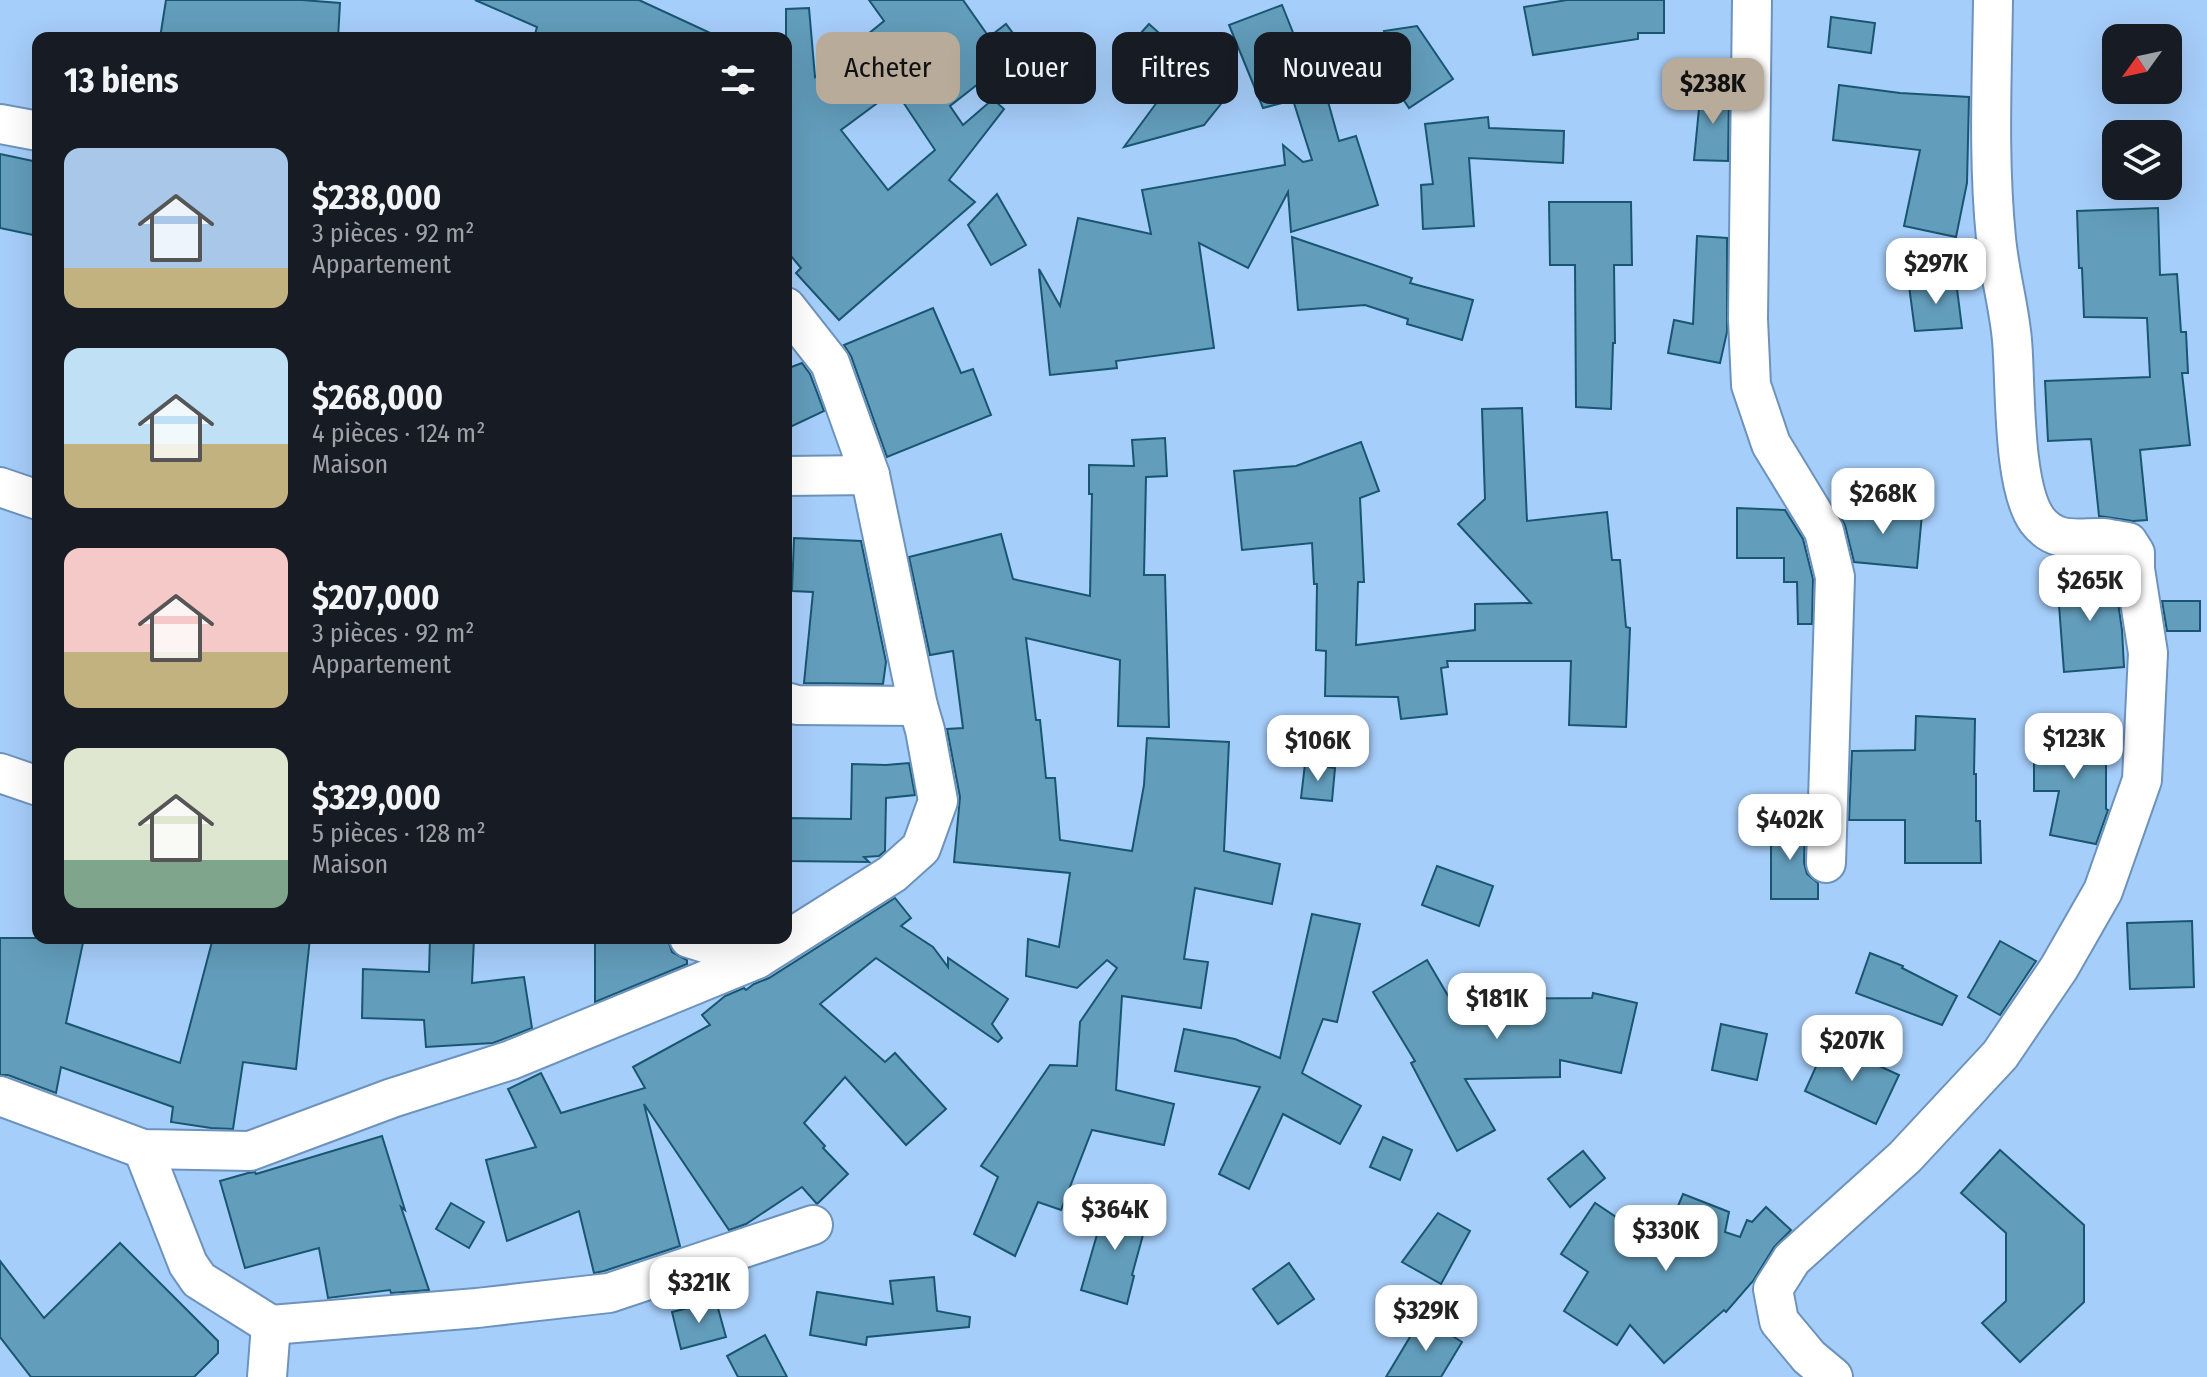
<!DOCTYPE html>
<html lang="fr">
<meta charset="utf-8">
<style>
body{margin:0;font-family:"Fira Sans Condensed",sans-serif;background:#242831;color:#f1f3f6;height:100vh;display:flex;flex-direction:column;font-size:30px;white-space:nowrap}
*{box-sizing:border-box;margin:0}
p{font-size:26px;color:#9ea1a6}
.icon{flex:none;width:44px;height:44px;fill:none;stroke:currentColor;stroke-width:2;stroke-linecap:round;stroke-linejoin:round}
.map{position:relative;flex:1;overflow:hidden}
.side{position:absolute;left:32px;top:32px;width:760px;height:912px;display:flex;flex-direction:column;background:#171b24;border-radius:16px;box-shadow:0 8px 32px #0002}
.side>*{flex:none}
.banner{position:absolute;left:816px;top:32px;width:760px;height:72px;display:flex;gap:16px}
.needle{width:52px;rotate:237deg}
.controls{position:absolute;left:2102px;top:24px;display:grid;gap:16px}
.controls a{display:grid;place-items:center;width:80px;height:80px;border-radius:16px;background:#171b24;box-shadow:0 8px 32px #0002;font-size:40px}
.price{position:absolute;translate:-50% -68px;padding:0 18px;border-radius:16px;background:#fff;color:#222;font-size:26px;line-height:52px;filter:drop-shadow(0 2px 4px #0008)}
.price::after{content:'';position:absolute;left:50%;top:48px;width:24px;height:18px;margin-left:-12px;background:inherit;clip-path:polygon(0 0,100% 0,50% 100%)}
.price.active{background:#b8ab99;color:#111}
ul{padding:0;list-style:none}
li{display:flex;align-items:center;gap:24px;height:200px;padding:0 32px}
li span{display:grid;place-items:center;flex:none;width:224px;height:160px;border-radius:16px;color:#555}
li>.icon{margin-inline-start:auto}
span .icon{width:96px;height:96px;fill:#fffc;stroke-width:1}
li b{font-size:34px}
h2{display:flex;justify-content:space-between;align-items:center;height:96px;padding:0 32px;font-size:34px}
.pill{padding:0 28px;border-radius:16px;background:#171b24;box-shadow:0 8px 32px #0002;font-size:28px;line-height:72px}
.pill.active{background:#b8ab99;color:#111}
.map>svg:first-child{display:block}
.building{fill:#629dbb;stroke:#185671;stroke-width:2;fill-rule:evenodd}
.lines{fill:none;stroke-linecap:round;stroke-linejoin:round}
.street-casing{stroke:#6d93bd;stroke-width:42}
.street{stroke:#fff;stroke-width:38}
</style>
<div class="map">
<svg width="2207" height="1377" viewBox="0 0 2207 1377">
<rect width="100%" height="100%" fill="#a6cefa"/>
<!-- building -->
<g class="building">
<polygon points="166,0 302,0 340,3 338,38 160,38"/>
<polygon points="475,0 639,0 721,38 534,38 537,27"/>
<path d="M869,0H963L989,37L1006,24L1024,48L950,106L963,125L993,99L1004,109L949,180L975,202L839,320L796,273L801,268L786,250V9L809,8L815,77L884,21ZM895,90L935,150L888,190L841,130Z"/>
<polygon points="1567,0 1664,0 1664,33 1638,33 1638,39 1533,55 1524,7"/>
<polygon points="1282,5 1302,55 1315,55 1339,141 1356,136 1378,205 1291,232 1288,192 1248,268 1199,243 1214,348 1116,361 1117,368 1050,375 1039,269 1060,306 1078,218 1151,234 1142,190 1285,165 1283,145 1303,162 1312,160 1293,100 1263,108 1229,25"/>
<polygon points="1831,17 1875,23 1871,53 1828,47"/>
<polygon points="1149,24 1228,95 1204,125 1124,147 1166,90 1130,57 1130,45"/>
<polygon points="1417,26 1453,79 1409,108 1378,62 1393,51 1384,31"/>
<polygon points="1839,85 1900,93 1969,97 1967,183 1956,237 1904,226 1920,150 1833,140"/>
<polygon points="1701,88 1729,91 1728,161 1694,160"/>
<polygon points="1488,117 1489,128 1564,131 1563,163 1469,158 1474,226 1423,229 1421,185 1433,184 1425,124"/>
<polygon points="0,154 38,162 38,236 0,228"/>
<polygon points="997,194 1026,245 991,265 968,225"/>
<polygon points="1549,202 1631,202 1632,265 1614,265 1615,343 1613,343 1611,409 1576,407 1575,265 1550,265"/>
<polygon points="2158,208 2160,275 2177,274 2181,332 2186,332 2188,373 2182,373 2190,445 2140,450 2147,520 2133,521 2099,516 2091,439 2048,441 2045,381 2150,377 2147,318 2084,317 2082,268 2079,268 2077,211"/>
<polygon points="1697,236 1727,238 1727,332 1720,363 1668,353 1674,320 1693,324"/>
<polygon points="1292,237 1412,278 1410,283 1473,300 1462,340 1407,324 1408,319 1365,305 1298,310"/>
<polygon points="1956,281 1962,328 1915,331 1909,286"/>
<polygon points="933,308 961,373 973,369 991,415 887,457 851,356 844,345"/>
<polygon points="802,363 810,374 824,411 786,429 786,369"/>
<polygon points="1522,408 1527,521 1607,512 1612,560 1620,560 1626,627 1630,628 1626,727 1569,725 1571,661 1447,661 1448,667 1441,668 1447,714 1401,719 1398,697 1325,696 1326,651 1316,650 1317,584 1314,584 1312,543 1242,550 1234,471 1296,466 1361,442 1379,491 1360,498 1364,582 1358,582 1356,645 1475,630 1475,604 1531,603 1458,524 1485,499 1482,409"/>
<polygon points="1165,438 1167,476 1146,477 1144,575 1165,575 1169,727 1118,726 1120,660 1026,638 1036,720 1040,720 1046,778 1055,778 1060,840 1132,851 1144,785 1147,738 1229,742 1224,851 1280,864 1272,904 1195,888 1184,959 1208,962 1201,1008 1122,996 1116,1090 1174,1104 1164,1145 1092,1130 1061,1210 1038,1202 1015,1256 974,1234 998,1177 981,1166 1050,1065 1077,1066 1080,1022 1117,968 1107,960 1077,988 1026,976 1028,939 1059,947 1070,873 954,862 960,797 947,729 963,728 953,651 930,655 909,557 1001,534 1013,579 1090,596 1092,494 1089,494 1089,465 1134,466 1132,440"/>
<polygon points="1737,508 1785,510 1803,539 1813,579 1812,624 1798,624 1797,582 1784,582 1784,558 1737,558"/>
<polygon points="1836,509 1874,509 1922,514 1917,568 1854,562 1845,525"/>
<polygon points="794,538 861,541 886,662 883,684 804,683 813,592 792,591"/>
<polygon points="2114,574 2122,630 2124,667 2064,672 2057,578"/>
<polygon points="2162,601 2200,601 2200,631 2167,631"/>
<polygon points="1916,716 1975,719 1974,774 1976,774 1976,821 1980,821 1981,863 1905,863 1905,820 1849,820 1852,751 1915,750"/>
<polygon points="2034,732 2106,732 2106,809 2108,810 2096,844 2050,835 2059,791 2034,791"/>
<polygon points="909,763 915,795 886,798 885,851 879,856 864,857 869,862 786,861 786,818 851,819 852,764 886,765"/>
<polygon points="1305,764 1335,768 1332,801 1301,798"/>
<polygon points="1771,819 1805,820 1804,863 1807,874 1818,883 1818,899 1771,899"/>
<polygon points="1437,866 1493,886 1479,926 1422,905"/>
<polygon points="895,898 911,918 901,926 933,947 948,967 948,958 1008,999 992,1024 1002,1038 998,1042 876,958 820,1004 885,1062 895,1053 946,1109 906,1145 845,1077 804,1123 825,1146 823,1148 848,1174 817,1204 802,1187 746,1224 729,1230 644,1104 680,1246 604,1271 594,1273 579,1211 507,1241 486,1160 536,1147 508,1089 541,1073 561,1113 645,1088 633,1067 710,1025 702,1015 725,996 744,988 746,990 754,984 769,978"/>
<polygon points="1312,914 1360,924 1337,1022 1323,1019 1302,1073 1361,1106 1340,1144 1283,1114 1249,1189 1219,1174 1260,1087 1175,1071 1184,1029 1235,1039 1280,1058"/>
<polygon points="2192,921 2194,987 2130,989 2127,923"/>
<polygon points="0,938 84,938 66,1023 180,1063 213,938 310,938 296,1069 243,1062 233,1129 211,1128 171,1122 173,1107 61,1067 56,1093 8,1075 0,1075"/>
<polygon points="430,938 474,938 472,983 524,977 532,1028 493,1043 426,1047 424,1020 362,1018 363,969 429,972"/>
<polygon points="595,938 657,938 668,940 672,952 687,960 687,964 595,1002"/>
<polygon points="2000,941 2036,961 2000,1015 1968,997"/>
<polygon points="1870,953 1903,966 1902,968 1957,996 1942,1025 1856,993"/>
<polygon points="1427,960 1450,999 1592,998 1593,993 1637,1003 1621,1073 1560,1060 1560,1077 1465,1079 1495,1130 1457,1151 1411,1063 1415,1061 1373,992"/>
<polygon points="1721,1024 1767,1034 1757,1080 1712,1070"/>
<polygon points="1827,1042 1899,1075 1876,1124 1805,1091"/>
<polygon points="382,1136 405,1210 401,1207 429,1290 391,1293 390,1290 328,1298 319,1248 245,1268 220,1181 248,1173 255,1172 256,1174"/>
<polygon points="1383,1137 1412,1150 1400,1180 1370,1167"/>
<polygon points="2000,1150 2084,1225 2084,1302 2020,1362 1982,1323 2006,1301 2006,1233 1961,1193"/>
<polygon points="1583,1151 1605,1178 1570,1207 1548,1179"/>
<polygon points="1683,1194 1729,1212 1725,1232 1740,1237 1747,1220 1752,1222 1766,1207 1791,1230 1774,1247 1753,1281 1726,1312 1724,1310 1664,1363 1630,1325 1617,1345 1564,1311 1588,1272 1561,1254 1595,1203 1661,1247"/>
<polygon points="1107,1200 1149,1213 1132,1275 1134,1276 1127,1304 1081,1290"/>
<polygon points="451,1203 484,1222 469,1248 436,1229"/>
<polygon points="1438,1213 1470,1231 1441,1284 1402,1262"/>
<polygon points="120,1243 218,1341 218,1353 194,1377 31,1377 0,1337 0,1261 44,1318"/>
<polygon points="1289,1263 1314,1299 1278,1324 1253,1289"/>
<polygon points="934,1277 937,1311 970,1317 969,1327 867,1337 866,1345 810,1335 817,1292 893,1304 890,1281"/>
<polygon points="716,1301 726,1337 681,1349 672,1312"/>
<polygon points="1422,1317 1462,1342 1441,1377 1386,1377"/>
<polygon points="765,1335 787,1377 738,1377 727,1356"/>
</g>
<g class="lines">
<defs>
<g id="street">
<polyline points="1752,0 1748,319 1751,385 1771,444 1824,531 1835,577 1826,863"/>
<polyline points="0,124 38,131"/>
<polyline points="786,476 870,475"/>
<polyline points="0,487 38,500"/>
<polyline points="786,702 797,705 918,706"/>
<polyline points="0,773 38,786"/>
<polyline points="689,938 757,959"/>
<polyline points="0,1096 143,1149 250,1151 392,1098 511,1060 757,959 892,874 921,848 938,801 925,730 918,706 870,475 830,363 786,307"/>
<polyline points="143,1149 188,1264 199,1280 271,1325 267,1377"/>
<polyline points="271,1325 477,1308 609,1293 813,1225"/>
<path d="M1833,1377L1809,1357L1779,1321L1773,1289L1792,1259L1905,1157L2000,1055L2059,968L2103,891L2142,780L2148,653L2135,569V553L2128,542C2120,541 2112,539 2104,538C2078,537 2056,545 2037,520C2012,485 2016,385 2012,340C2009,306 1999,272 1996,238C1988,159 1992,79 1993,0"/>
</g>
</defs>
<!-- street casing -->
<use href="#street" class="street-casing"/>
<!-- street -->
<use href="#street" class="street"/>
</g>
</svg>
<div class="controls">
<a><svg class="needle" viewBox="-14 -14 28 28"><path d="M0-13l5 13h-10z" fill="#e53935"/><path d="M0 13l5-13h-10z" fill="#9ea1a6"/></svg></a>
<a><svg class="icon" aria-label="layers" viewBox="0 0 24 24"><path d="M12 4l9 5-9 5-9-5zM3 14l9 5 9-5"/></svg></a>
</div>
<b class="price active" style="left:1713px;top:126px">$238K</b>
<b class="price" style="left:1936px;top:306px">$297K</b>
<b class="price" style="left:1883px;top:536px">$268K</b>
<b class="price" style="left:2090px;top:623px">$265K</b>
<b class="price" style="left:2074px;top:781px">$123K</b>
<b class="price" style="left:1318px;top:783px">$106K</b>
<b class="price" style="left:1790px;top:862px">$402K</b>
<b class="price" style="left:1497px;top:1041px">$181K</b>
<b class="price" style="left:1852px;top:1083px">$207K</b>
<b class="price" style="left:1115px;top:1252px">$364K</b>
<b class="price" style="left:1666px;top:1273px">$330K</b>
<b class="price" style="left:699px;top:1325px">$321K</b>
<b class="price" style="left:1426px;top:1353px">$329K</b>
<div class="banner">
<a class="pill active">Acheter</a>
<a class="pill">Louer</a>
<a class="pill">Filtres</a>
<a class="pill">Nouveau</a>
</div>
<section class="side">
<h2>13 biens<svg class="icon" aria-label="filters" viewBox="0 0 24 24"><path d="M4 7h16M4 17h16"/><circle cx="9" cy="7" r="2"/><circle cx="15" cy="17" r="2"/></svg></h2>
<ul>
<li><span style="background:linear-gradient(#a9c7e8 75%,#c2b280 0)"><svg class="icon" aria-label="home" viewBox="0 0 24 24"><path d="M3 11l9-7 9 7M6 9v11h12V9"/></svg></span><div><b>$238,000</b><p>3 pièces · 92 m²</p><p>Appartement</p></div></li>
<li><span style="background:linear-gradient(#bfe0f5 60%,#c2b280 0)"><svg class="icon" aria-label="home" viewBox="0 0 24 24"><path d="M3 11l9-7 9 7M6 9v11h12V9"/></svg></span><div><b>$268,000</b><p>4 pièces · 124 m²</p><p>Maison</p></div></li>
<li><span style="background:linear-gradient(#f6c9c9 65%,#c2b280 0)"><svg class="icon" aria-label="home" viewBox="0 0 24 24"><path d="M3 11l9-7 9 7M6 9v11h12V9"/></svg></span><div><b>$207,000</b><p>3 pièces · 92 m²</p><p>Appartement</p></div></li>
<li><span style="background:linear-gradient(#dfe7d0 70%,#7fa58c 0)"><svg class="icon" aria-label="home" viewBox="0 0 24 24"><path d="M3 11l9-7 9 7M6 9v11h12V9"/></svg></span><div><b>$329,000</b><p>5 pièces · 128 m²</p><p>Maison</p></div></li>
</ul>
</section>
</div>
